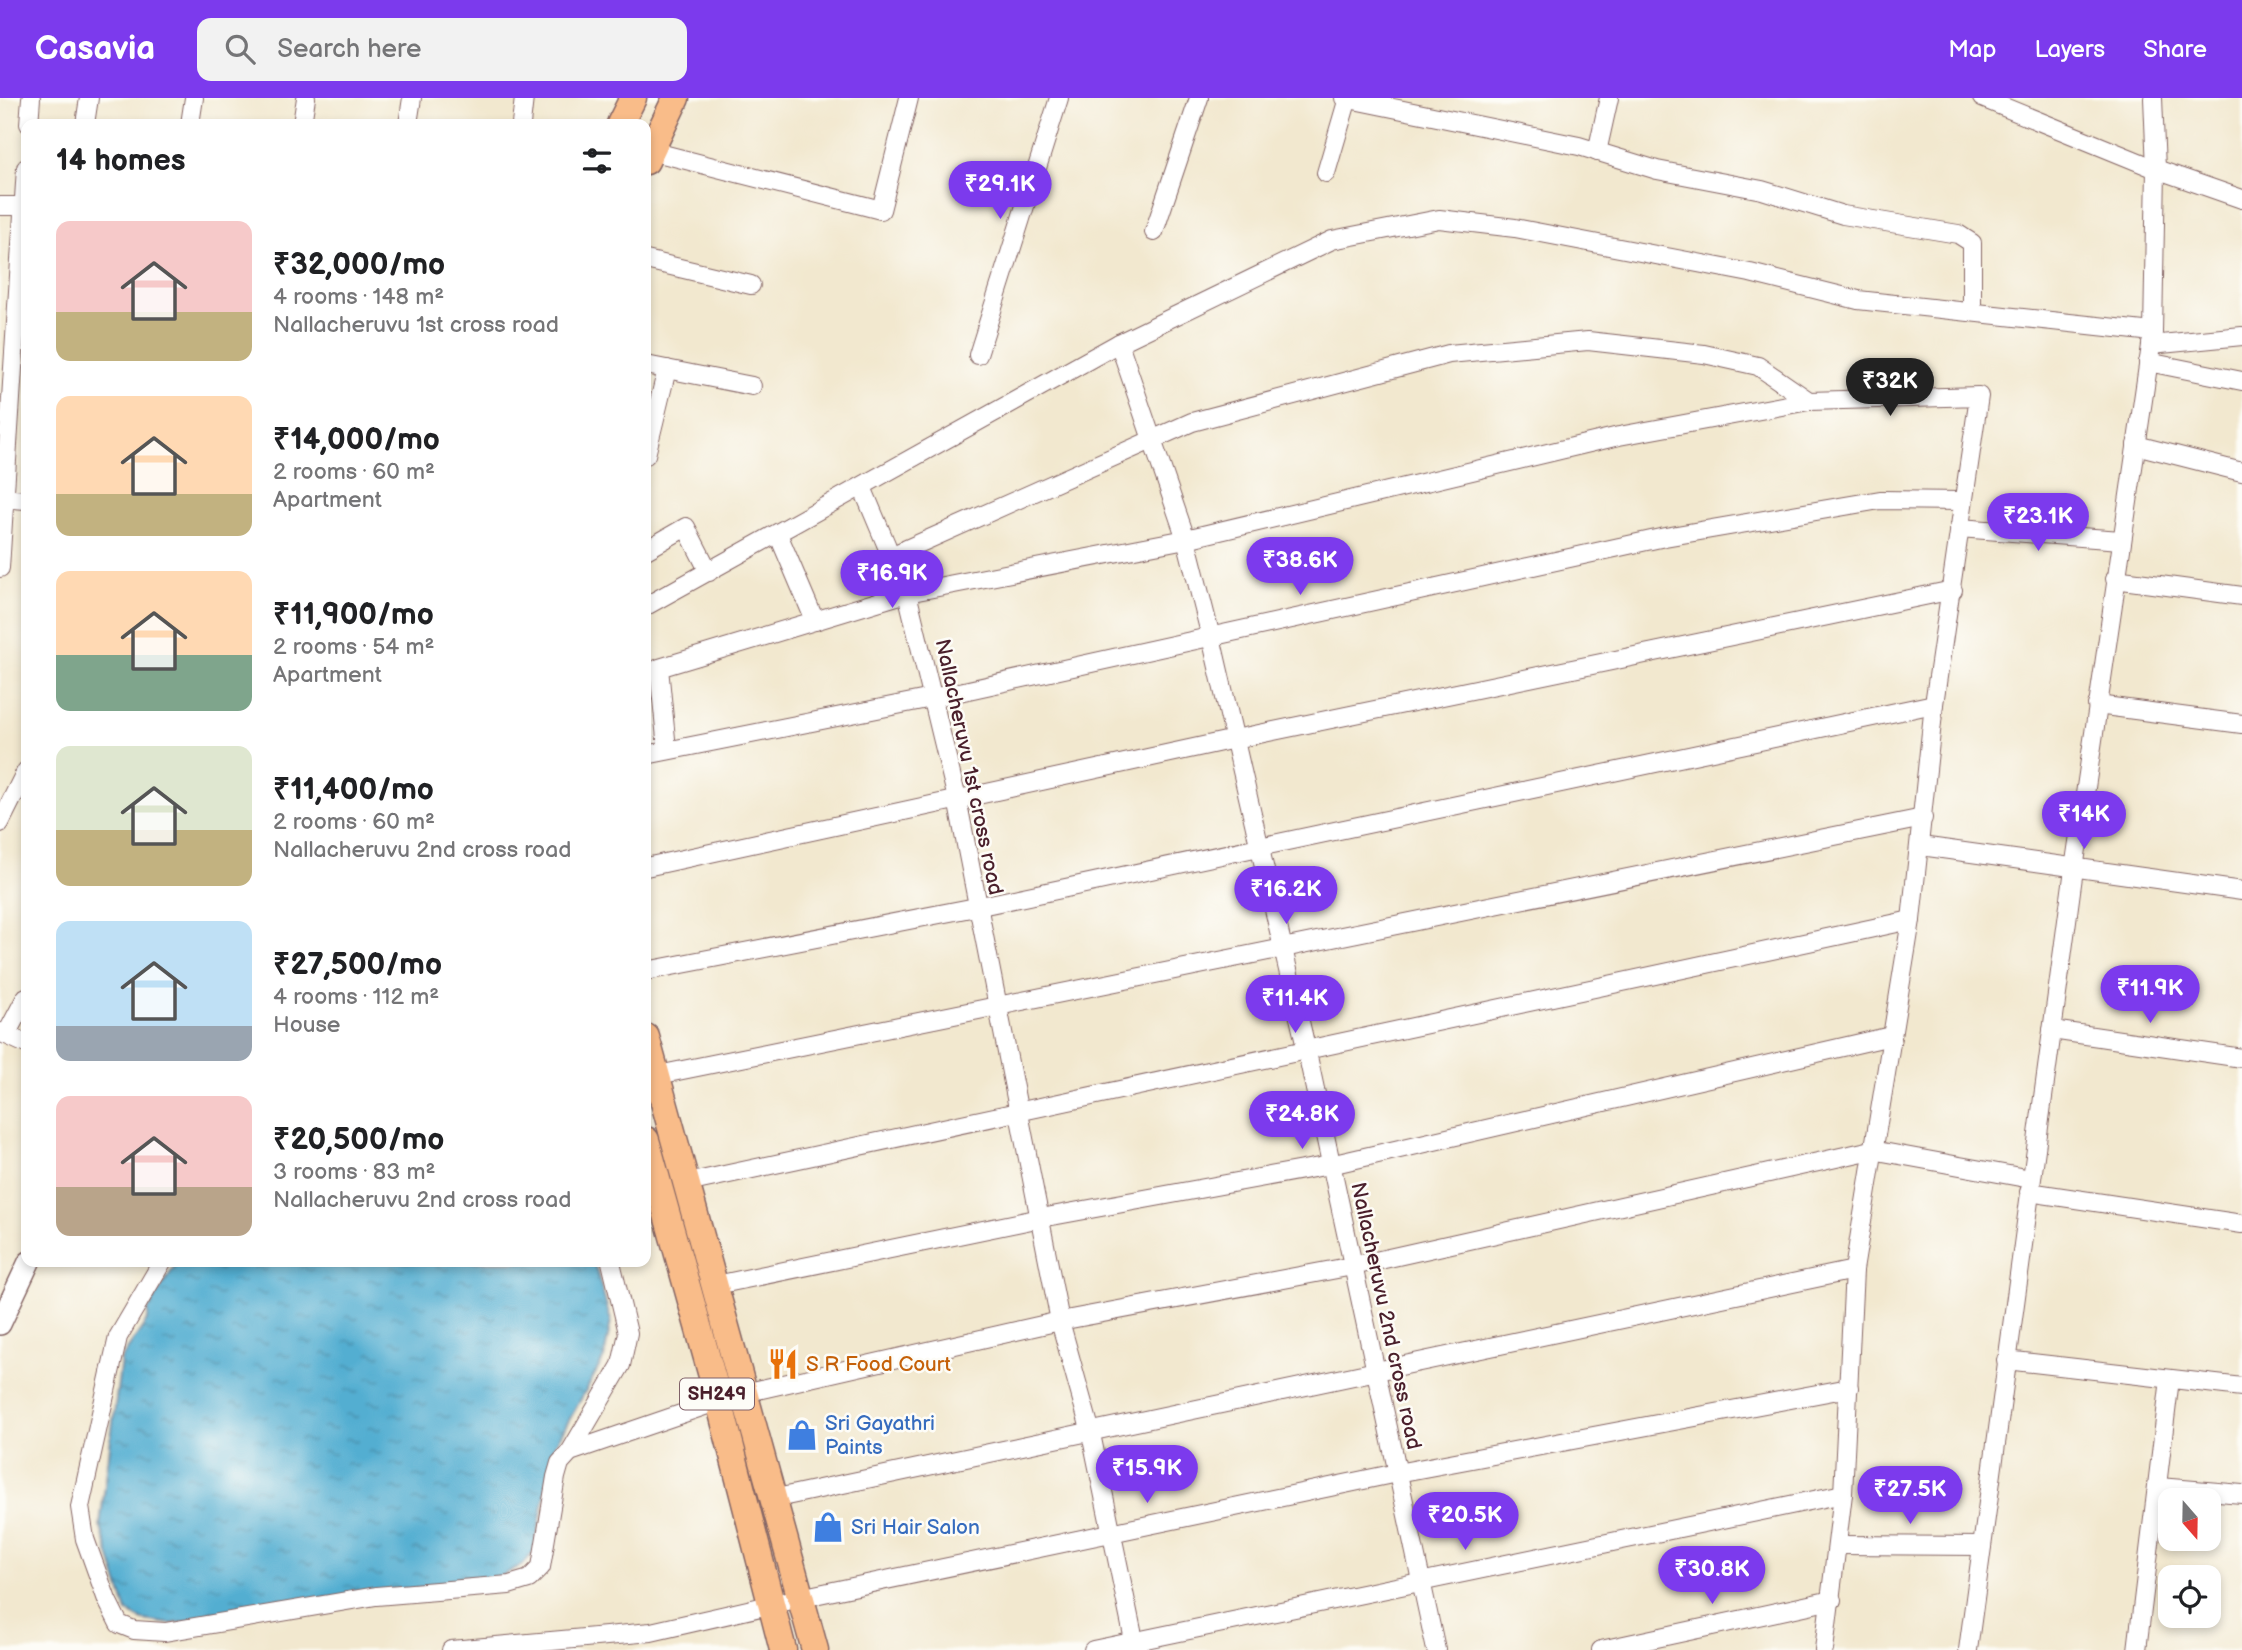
<!DOCTYPE html>
<meta charset="utf-8">
<style>
body{margin:0;font-family:"Balsamiq Sans",sans-serif;background:#f2f2f2;color:#202124;height:100vh;display:flex;flex-direction:column;font-size:26px;white-space:nowrap}
*{box-sizing:border-box;margin:0}
p{font-size:23px;color:#757577}
.icon{flex:none;width:38px;height:38px;fill:none;stroke:currentColor;stroke-width:2;stroke-linecap:round;stroke-linejoin:round}
.map{position:relative;flex:1;overflow:hidden}
.panel{position:absolute;left:21px;top:21px;width:630px;height:1148px;display:flex;flex-direction:column;background:#fff;border-radius:14px;box-shadow:0 4px 10px #0003}
.panel>*{flex:none}
.needle{width:46px;rotate:160deg}
.tools{position:absolute;left:2158px;top:1390px;display:grid;gap:14px}
.tools a{display:grid;place-items:center;width:63px;height:63px;border-radius:14px;background:#fff;box-shadow:0 4px 10px #0003;font-size:35px}
.price{position:absolute;translate:-50% -60px;padding:0 16px;border-radius:24px;background:#7c3aed;color:#fff;font-size:23px;line-height:46px;filter:drop-shadow(0 2px 4px #0008)}
.price::after{content:'';position:absolute;left:50%;top:42px;width:21px;height:16px;margin-left:-10px;background:inherit;clip-path:polygon(0 0,100% 0,50% 100%)}
.price.selected{background:#222;color:#fff}
ul{padding:0;list-style:none}
li{display:flex;align-items:center;gap:21px;height:175px;padding:0 35px}
li span{display:grid;place-items:center;flex:none;width:196px;height:140px;border-radius:14px;color:#555}
li>.icon{margin-inline-start:auto}
span .icon{width:84px;height:84px;fill:#fffc;stroke-width:1}
li b{font-size:30px}
h2{display:flex;justify-content:space-between;align-items:center;height:84px;padding:0 35px;font-size:30px}
header{display:flex;align-items:center;gap:42px;box-sizing:border-box;height:98px;padding:0 35px;background:#7c3aed;color:#fff}
header strong{font-size:33px}
nav{display:flex;gap:38px;margin-inline-start:auto;font-size:24px}
.search{width:490px;height:63px;background:#f2f2f2;display:flex;align-items:center;gap:18px;box-sizing:border-box;padding:0 24px;border-radius:14px;color:#757577;font-size:26px}
.map>svg:first-child{display:block}
.water{fill:url(#water-ripples);stroke:#4e667e;stroke-width:2}
.lines{fill:none;stroke-linecap:round;stroke-linejoin:round}
.minor-casing{stroke:#856564;stroke-width:20}
.tertiary-casing{stroke:#856564;stroke-width:24}
.primary-casing{stroke:#856564;stroke-width:29}
.minor{stroke:#fff;stroke-width:18}
.tertiary{stroke:#fff;stroke-width:21}
.primary{stroke:#f9bc89;stroke-width:26}
.labels{text-anchor:middle;dominant-baseline:central;stroke-width:5;stroke-linejoin:round;paint-order:stroke}
.shield{fill:#fdfcf7;stroke:#806168;stroke-width:2}
.shield-label{font-size:19px;font-weight:bold;fill:#4a1f2b}
.street-label{font-size:21px;fill:#4a1f2b;stroke:#fdfcf7}
.food-label{font-size:21px;fill:#c56008;stroke:#fdfcf7;text-anchor:start}
.shop-label{font-size:21px;fill:#366cbe;stroke:#fdfcf7;text-anchor:start}
</style>
<header>
<strong>Casavia</strong>
<div class="search"><svg class="icon" aria-label="search" viewBox="0 0 24 24"><circle cx="10" cy="10" r="6"/><path d="M15 15l6 6"/></svg>Search here</div>
<nav><a>Map</a><a>Layers</a><a>Share</a></nav>
</header>
<div class="map">
<svg width="2242" height="1552" viewBox="0 0 2242 1552">
<defs>
<pattern id="water-ripples" width="26" height="14" patternUnits="userSpaceOnUse" patternTransform="scale(1.75)"><rect width="26" height="14" fill="#53aed1"/><path d="M2 4q2-2 4 0t4 0M15 11q2-2 4 0t4 0" fill="none" stroke="#478daa"/></pattern>
</defs>
<rect width="100%" height="100%" fill="#fdfcf7"/>
<filter id="ink" filterUnits="userSpaceOnUse"><feTurbulence type="fractalNoise" baseFrequency=".0143" numOctaves="2"/><feDisplacementMap in="SourceGraphic" scale="14" xChannelSelector="R" yChannelSelector="G"/><feConvolveMatrix kernelMatrix="1 2 1 2 8 2 1 2 1" color-interpolation-filters="sRGB"/></filter>
<filter id="wash" filterUnits="userSpaceOnUse"><feTurbulence type="fractalNoise" baseFrequency=".00686" numOctaves="4" result="noise"/><feDisplacementMap in="SourceGraphic" scale="28" xChannelSelector="R" yChannelSelector="G"/><feGaussianBlur stdDeviation="1.57" result="paint"/><feColorMatrix in="noise" values="0 0 0 0 0 0 0 0 0 0 0 0 0 0 0 0 0 1.4 0 .05"/><feComposite in="paint" operator="in"/></filter>
<g filter="url(#wash)">
<rect width="100%" height="100%" fill="#f2e8cf"/>
<!-- water -->
<polygon class="water" points="177,1164 594,1164 611,1223 604,1260 554,1349 534,1454 522,1467 498,1480 170,1526 143,1522 127,1514 100,1427 121,1261 148,1221 148,1212"/>
</g>
<g filter="url(#ink)">
<g class="lines">
<defs>
<g id="minor">
<polyline points="1344,0 1579,48 1657,72 1762,92 1843,117 1958,136 1972,145 1972,214"/>
<polyline points="1982,0 2156,71 2242,101"/>
<polyline points="29,26 31,0"/>
<polyline points="85,26 89,0"/>
<polyline points="190,26 194,0"/>
<polyline points="302,26 306,0"/>
<polyline points="408,26 412,0"/>
<polyline points="521,26 524,0"/>
<polyline points="651,53 881,112 909,0"/>
<polyline points="1597,54 1609,0"/>
<polyline points="1326,75 1348,0"/>
<polyline points="0,108 26,108"/>
<polyline points="1154,134 1199,0"/>
<polyline points="646,162 751,187"/>
<polyline points="1119,245 1186,441 1211,539 1307,954 1436,1552"/>
<polyline points="2151,247 2242,238"/>
<polyline points="978,257 1059,0"/>
<polyline points="2148,264 2242,283"/>
<polyline points="646,267 752,288"/>
<polyline points="2136,347 2242,374"/>
<polyline points="646,357 667,271"/>
<polyline points="862,389 891,458"/>
<polyline points="0,400 26,402"/>
<polyline points="1959,430 2121,442"/>
<polyline points="778,436 815,523"/>
<polyline points="646,452 686,429 709,474"/>
<polyline points="0,470 26,70"/>
<polyline points="2115,481 2242,498"/>
<polyline points="646,508 1119,245 1332,142 1439,121 1515,130 1750,175 1858,202 2153,234"/>
<polyline points="2097,607 2242,626"/>
<polyline points="667,651 659,570 907,495 1186,441 1619,338 1809,303 1979,298 1934,606 1911,822 1854,1172 1843,1396 1824,1552"/>
<polyline points="646,657 932,600 1665,439 1880,402 1962,403"/>
<polyline points="0,725 26,673"/>
<polyline points="1921,748 2242,793"/>
<polyline points="646,769 1235,641 1953,492"/>
<polyline points="646,873 976,809 1934,606"/>
<polyline points="2052,932 2242,960"/>
<polyline points="0,934 26,946"/>
<polyline points="6,937 26,899"/>
<polyline points="658,977 1923,720"/>
<polyline points="687,1085 1911,822"/>
<polyline points="2029,1094 2242,1126"/>
<polyline points="162,1164 118,1239 80,1409 85,1441 107,1502 119,1526 134,1532 165,1534 376,1498 509,1487 529,1481 541,1469 556,1379 560,1365 570,1354 719,1303"/>
<polyline points="716,1187 1041,1120 1330,1067 1891,938"/>
<polyline points="2006,1262 2242,1289"/>
<polyline points="744,1295 1060,1223 1353,1168 1872,1052 2031,1081"/>
<polyline points="570,1354 621,1267 628,1235 611,1164"/>
<polyline points="2159,1389 2242,1396"/>
<polyline points="772,1401 1854,1172"/>
<polyline points="1838,1447 1982,1448"/>
<polyline points="451,1552 651,1534 800,1500 1397,1375 1849,1290"/>
<polyline points="1093,1552 1843,1396"/>
<polyline points="1136,1552 1090,1331 1060,1223 957,701 907,495 891,458 1192,324 1449,256 1588,243 1704,256 1758,268 1809,303"/>
<polyline points="1601,1552 1832,1502"/>
<polyline points="1968,1552 2074,771 2153,234 2156,71 2153,0"/>
<polyline points="2137,1552 2170,1281"/>
</g>
<polyline id="tertiary" points="0,1226 29,1164"/>
<g id="primary">
<polyline points="620,26 633,0"/>
<polyline points="646,63 676,0"/>
<polyline points="646,939 815,1552"/>
<polyline points="646,1042 719,1303 783,1552"/>
</g>
</defs>
<!-- minor casing -->
<use href="#minor" class="minor-casing"/>
<!-- tertiary casing -->
<use href="#tertiary" class="tertiary-casing"/>
<!-- primary casing -->
<use href="#primary" class="primary-casing"/>
<!-- minor -->
<use href="#minor" class="minor"/>
<!-- tertiary -->
<use href="#tertiary" class="tertiary"/>
<!-- primary -->
<use href="#primary" class="primary"/>
</g>
</g>
<!-- icons -->
<defs>
<symbol id="restaurant-bare" viewBox="-9 -9 18 18"><path d="M-5-6h1v4h1v-4h1v4h1v-4h1v5L-1.5 .5V6h-2V.5L-5-1ZM5-6V6H3V1.5H1.5Q1.5-4 5-6Z" fill="#e8710a" stroke="#fdfcf7" stroke-width="2.5" paint-order="stroke"/></symbol>
<symbol id="shop-bare" viewBox="-9 -9 18 18"><path d="M-5-2.5h2.3a2.7 3.5 0 0 1 5.4 0H5L5.5 6h-11ZM-1.5-2.5h3a1.5 2.3 0 0 0-3 0Z" fill="#3f7fe0" stroke="#fdfcf7" stroke-width="2.5" paint-order="stroke"/></symbol>
</defs>
<g fill-rule="evenodd">
<use href="#restaurant-bare" x="761" y="1244" width="44" height="44"/>
<use href="#shop-bare" x="780" y="1315" width="44" height="44"/>
<use href="#shop-bare" x="806" y="1407" width="44" height="44"/>
</g>
<g class="labels">
<!-- shield labels -->
<rect class="shield" x="680" y="1280.5" width="74" height="31" rx="5"/>
<g class="shield-label">
<text x="717" y="1296">SH249</text>
</g>
<!-- street labels -->
<g class="street-label">
<text transform="translate(969 669) rotate(78)">Nallacheruvu 1st cross road</text>
<text transform="translate(1386 1218) rotate(78)">Nallacheruvu 2nd cross road</text>
</g>
<!-- food labels -->
<g class="food-label">
<text x="806" y="1266">S R Food Court</text>
</g>
<!-- shop labels -->
<g class="shop-label">
<text x="825" y="1325">Sri Gayathri<tspan x="825" dy="24">Paints</tspan></text>
<text x="851" y="1429">Sri Hair Salon</text>
</g>
</g>
</svg>
<div class="tools">
<a><svg class="needle" viewBox="-14 -14 28 28"><path d="M0-13l5 13h-10z" fill="#e53935"/><path d="M0 13l5-13h-10z" fill="#757577"/></svg></a>
<a><svg class="icon" aria-label="locate" viewBox="0 0 24 24"><circle cx="12" cy="12" r="6"/><path d="M12 2v4M12 18v4M2 12h4M18 12h4"/></svg></a>
</div>
<b class="price" style="left:1000px;top:123px">₹29.1K</b>
<b class="price selected" style="left:1890px;top:320px">₹32K</b>
<b class="price" style="left:2038px;top:455px">₹23.1K</b>
<b class="price" style="left:1300px;top:499px">₹38.6K</b>
<b class="price" style="left:892px;top:512px">₹16.9K</b>
<b class="price" style="left:2084px;top:753px">₹14K</b>
<b class="price" style="left:1286px;top:828px">₹16.2K</b>
<b class="price" style="left:2150px;top:927px">₹11.9K</b>
<b class="price" style="left:1295px;top:937px">₹11.4K</b>
<b class="price" style="left:1302px;top:1053px">₹24.8K</b>
<b class="price" style="left:1147px;top:1407px">₹15.9K</b>
<b class="price" style="left:1910px;top:1428px">₹27.5K</b>
<b class="price" style="left:1465px;top:1454px">₹20.5K</b>
<b class="price" style="left:1712px;top:1508px">₹30.8K</b>
<section class="panel">
<h2>14 homes<svg class="icon" aria-label="filters" viewBox="0 0 24 24"><path d="M4 7h16M4 17h16"/><circle cx="9" cy="7" r="2"/><circle cx="15" cy="17" r="2"/></svg></h2>
<ul>
<li><span style="background:linear-gradient(#f6c9c9 65%,#c2b280 0)"><svg class="icon" aria-label="home" viewBox="0 0 24 24"><path d="M3 11l9-7 9 7M6 9v11h12V9"/></svg></span><div><b>₹32,000/mo</b><p>4 rooms · 148 m²</p><p>Nallacheruvu 1st cross road</p></div></li>
<li><span style="background:linear-gradient(#ffd9b3 70%,#c2b280 0)"><svg class="icon" aria-label="home" viewBox="0 0 24 24"><path d="M3 11l9-7 9 7M6 9v11h12V9"/></svg></span><div><b>₹14,000/mo</b><p>2 rooms · 60 m²</p><p>Apartment</p></div></li>
<li><span style="background:linear-gradient(#ffd9b3 60%,#7fa58c 0)"><svg class="icon" aria-label="home" viewBox="0 0 24 24"><path d="M3 11l9-7 9 7M6 9v11h12V9"/></svg></span><div><b>₹11,900/mo</b><p>2 rooms · 54 m²</p><p>Apartment</p></div></li>
<li><span style="background:linear-gradient(#dfe7d0 60%,#c2b280 0)"><svg class="icon" aria-label="home" viewBox="0 0 24 24"><path d="M3 11l9-7 9 7M6 9v11h12V9"/></svg></span><div><b>₹11,400/mo</b><p>2 rooms · 60 m²</p><p>Nallacheruvu 2nd cross road</p></div></li>
<li><span style="background:linear-gradient(#bfe0f5 75%,#9aa5b1 0)"><svg class="icon" aria-label="home" viewBox="0 0 24 24"><path d="M3 11l9-7 9 7M6 9v11h12V9"/></svg></span><div><b>₹27,500/mo</b><p>4 rooms · 112 m²</p><p>House</p></div></li>
<li><span style="background:linear-gradient(#f6c9c9 65%,#b9a48a 0)"><svg class="icon" aria-label="home" viewBox="0 0 24 24"><path d="M3 11l9-7 9 7M6 9v11h12V9"/></svg></span><div><b>₹20,500/mo</b><p>3 rooms · 83 m²</p><p>Nallacheruvu 2nd cross road</p></div></li>
</ul>
</section>
</div>
